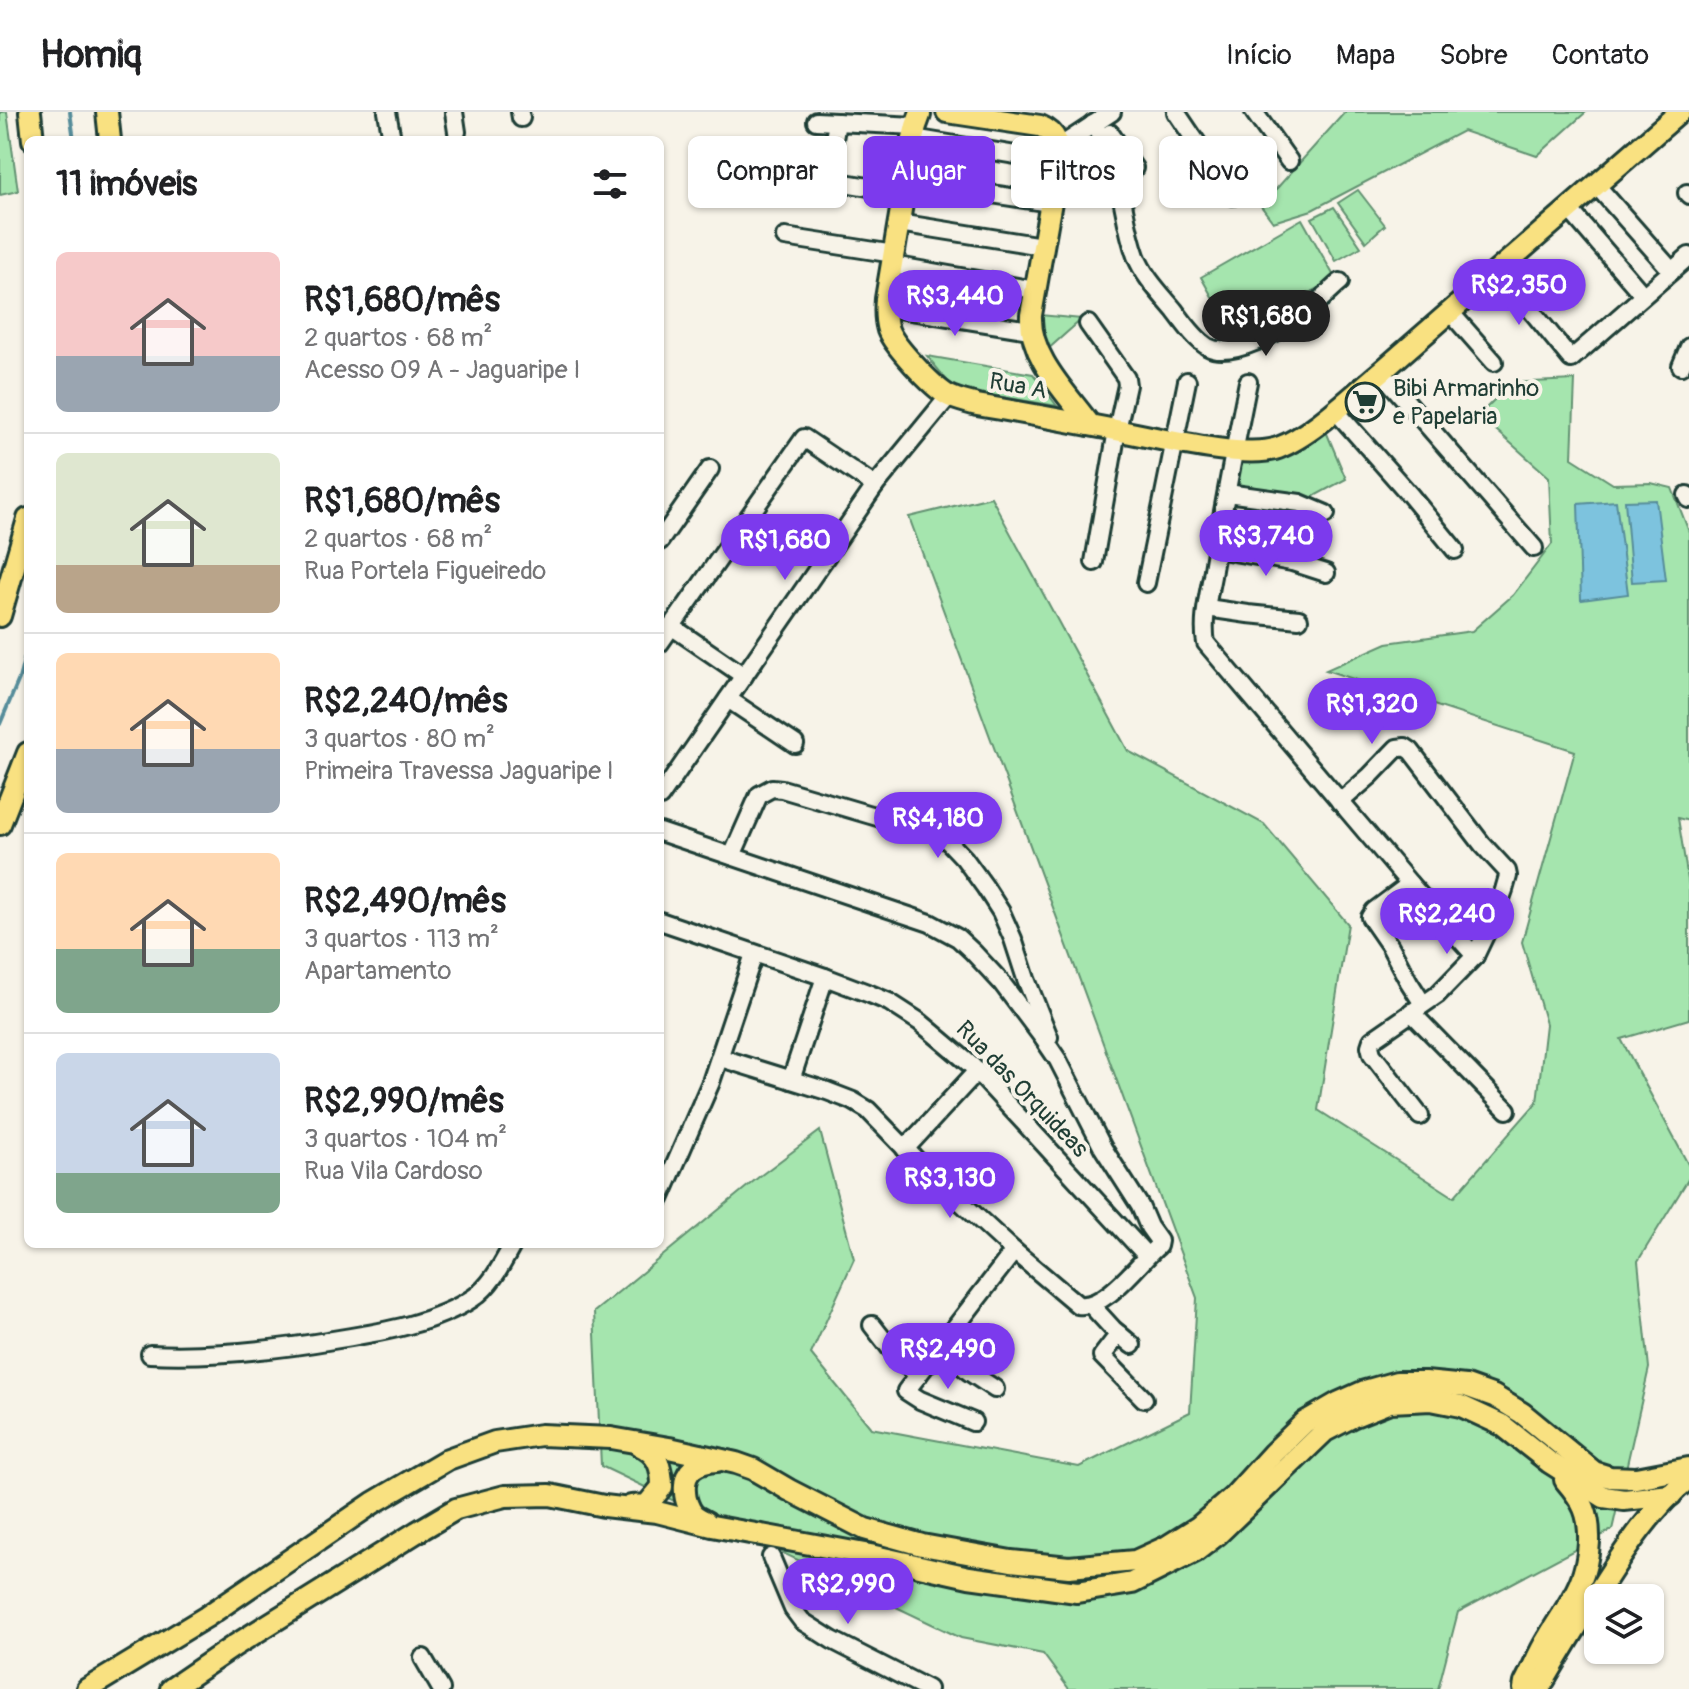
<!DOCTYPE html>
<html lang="pt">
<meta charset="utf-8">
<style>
body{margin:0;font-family:Pangolin,sans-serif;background:#f6f6f6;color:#202124;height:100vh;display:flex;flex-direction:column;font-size:30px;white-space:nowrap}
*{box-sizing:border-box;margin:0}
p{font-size:26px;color:#757577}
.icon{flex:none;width:44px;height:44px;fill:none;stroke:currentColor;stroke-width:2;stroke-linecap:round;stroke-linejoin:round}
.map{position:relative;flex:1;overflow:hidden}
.details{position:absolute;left:24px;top:24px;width:640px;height:1112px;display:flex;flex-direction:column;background:#fff;border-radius:12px;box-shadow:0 2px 6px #0004}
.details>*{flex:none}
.hud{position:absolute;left:688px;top:24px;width:760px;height:72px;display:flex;gap:16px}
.fabs{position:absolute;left:1584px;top:1472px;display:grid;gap:16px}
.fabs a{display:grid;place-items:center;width:80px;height:80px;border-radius:12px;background:#fff;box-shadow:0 2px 6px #0004;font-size:40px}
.price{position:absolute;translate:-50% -68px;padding:0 18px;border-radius:28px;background:#7c3aed;color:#fff;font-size:26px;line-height:52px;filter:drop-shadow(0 2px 4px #0008)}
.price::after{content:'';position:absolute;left:50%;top:48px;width:24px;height:18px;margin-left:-12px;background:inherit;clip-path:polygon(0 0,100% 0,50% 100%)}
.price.on{background:#222;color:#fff}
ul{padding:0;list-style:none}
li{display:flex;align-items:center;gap:24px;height:200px;padding:0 32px}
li+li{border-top:2px solid #e0e0e0}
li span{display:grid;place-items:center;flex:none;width:224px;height:160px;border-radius:12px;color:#555}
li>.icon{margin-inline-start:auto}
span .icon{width:96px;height:96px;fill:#fffc;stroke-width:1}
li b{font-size:34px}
h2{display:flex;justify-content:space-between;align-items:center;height:96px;padding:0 32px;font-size:34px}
.tag{padding:0 28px;border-radius:12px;background:#fff;box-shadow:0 2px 6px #0004;font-size:28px;line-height:72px}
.tag.on{background:#7c3aed;color:#fff}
header{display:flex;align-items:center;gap:48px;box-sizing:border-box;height:112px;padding:0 40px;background:#fff;border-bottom:2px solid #e0e0e0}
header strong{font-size:38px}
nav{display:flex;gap:44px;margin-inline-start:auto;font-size:28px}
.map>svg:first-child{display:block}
.green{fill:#a5e5ae;stroke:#629171;stroke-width:2}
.water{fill:#7dc3de;stroke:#578d9a;stroke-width:2}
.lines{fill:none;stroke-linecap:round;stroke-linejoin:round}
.stream{stroke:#578d9a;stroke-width:4}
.minor-casing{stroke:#1f3d34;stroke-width:22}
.major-casing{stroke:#1f3d34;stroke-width:26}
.minor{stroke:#f7f3e8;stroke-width:16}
.major{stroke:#f9e181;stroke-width:20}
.labels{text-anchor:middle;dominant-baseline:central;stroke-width:8;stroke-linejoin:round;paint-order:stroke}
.street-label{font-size:24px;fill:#1f3d34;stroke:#f7f3e8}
.poi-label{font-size:24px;fill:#1f3d34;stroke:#f7f3e8;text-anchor:start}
</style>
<header>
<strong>Homiq</strong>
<nav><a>Início</a><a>Mapa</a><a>Sobre</a><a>Contato</a></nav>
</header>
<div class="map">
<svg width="1689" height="1577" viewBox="0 0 1689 1577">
<rect width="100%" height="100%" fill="#f7f3e8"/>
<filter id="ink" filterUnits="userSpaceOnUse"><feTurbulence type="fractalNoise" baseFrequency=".0125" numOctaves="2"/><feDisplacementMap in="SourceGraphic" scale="16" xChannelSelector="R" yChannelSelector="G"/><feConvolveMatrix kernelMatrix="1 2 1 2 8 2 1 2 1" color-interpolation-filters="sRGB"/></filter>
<g filter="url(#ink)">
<!-- green -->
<g class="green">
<polygon points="0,0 7,0 18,79 0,83"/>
<polygon points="1345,0 1586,0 1537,44 1463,19 1312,98 1273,110 1261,94"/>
<polygon points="1358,78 1385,113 1366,130 1338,91"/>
<polygon points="1334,95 1361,135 1336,149 1312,106"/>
<polygon points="1302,107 1335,166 1234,224 1201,165"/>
<polygon points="1040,203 1082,207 1047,238 1042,227"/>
<polygon points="927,244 1033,262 1057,294 954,277"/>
<polygon points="1575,268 1572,346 1613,372 1651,371 1672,376 1689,420 1689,709 1678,706 1689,774 1689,907 1621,927 1689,1054 1689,1066 1638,1149 1649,1256 1612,1418 1458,1500 1438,1577 1069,1577 1043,1542 961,1526 601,1354 594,1200 760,1064 820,1019 854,1147 811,1242 871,1316 1079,1355 1190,1300 1197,1186 909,405 991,385 1128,639 1264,712 1348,812 1318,998 1454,1085 1537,990 1546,912 1522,830 1575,639 1326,558 1387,531 1472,519 1513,483 1552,432 1549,365 1479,303 1511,271"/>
<polygon points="1323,312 1346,367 1309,387 1238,377 1237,345"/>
</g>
<!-- water -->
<g class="water">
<polygon points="1656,388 1666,468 1632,470 1625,389"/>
<polygon points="1616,389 1628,482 1581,488 1578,392"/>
</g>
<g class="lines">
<!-- stream -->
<g class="stream">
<polyline points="70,0 74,28"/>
<polyline points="0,612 19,567 28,533"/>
</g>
<defs>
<g id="minor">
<polyline points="387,0 392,27"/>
<polyline points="454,0 457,20"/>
<polyline points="520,0 521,6"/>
<polyline points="1176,0 1233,84"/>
<polyline points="1254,0 1289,49"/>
<polyline points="816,9 916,14"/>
<polyline points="837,10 827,68 904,81"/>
<path d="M1093,12C1125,56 1119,97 1136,144C1144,165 1161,182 1175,199C1184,211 1195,227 1208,235C1231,248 1284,217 1303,203C1316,193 1327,181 1340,170"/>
<polyline points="1110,21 1134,56"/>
<polyline points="913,26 1058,50"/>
<polyline points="1059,35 1112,0"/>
<polyline points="906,69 1050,91"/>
<polyline points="1597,74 1671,158"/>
<polyline points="1687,81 1689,83"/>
<polyline points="1569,97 1643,183"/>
<polyline points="899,111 1042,134"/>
<polyline points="785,125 894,142"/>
<polyline points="892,153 1035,178"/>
<polyline points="1498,158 1571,247 1689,144"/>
<polyline points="885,195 1030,218"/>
<polyline points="1450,200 1494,250"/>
<polyline points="1088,212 1126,266 1127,273 1117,318 1094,450"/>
<polyline points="1681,254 1689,235"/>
<polyline points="1381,260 1534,436"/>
<path d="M1248,270C1235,335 1222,399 1212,464C1208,485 1202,510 1206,531L1410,772L1475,844"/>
<polyline points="1335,298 1410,383 1455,438"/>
<polyline points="1227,381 1300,391 1326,402"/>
<polyline points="1687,383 1689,387"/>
<polyline points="660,429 710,357"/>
<polyline points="1216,437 1292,450 1326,461"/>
<polyline points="1146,471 1187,269"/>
<polyline points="1207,496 1248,502 1299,507"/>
<polyline points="671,514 744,564"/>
<polyline points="660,531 804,326 875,374"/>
<polyline points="728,587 795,632"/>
<polyline points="660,685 875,374 949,284"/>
<polyline points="1340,690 1370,664 1397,636 1405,635 1411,639 1482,732 1507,759 1508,764 1504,778 1496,800 1475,844 1437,883 1372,928 1370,934 1372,942 1420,1004"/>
<path d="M660,720L930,811L958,826L973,840L1001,870L1043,926L1058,948L1103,1036L1140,1094L1149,1115L1159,1129L1158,1134C1138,1151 1107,1197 1078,1193L1014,1139L926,1058L868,998L853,989L827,979L721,946"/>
<polyline points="732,744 759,683 772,676 782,677 908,714 926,714 945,726 964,746 985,775 1001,800 1013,827 1026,867 1049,925"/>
<polyline points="1410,772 1374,799 1370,805 1390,834 1409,870 1423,892"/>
<polyline points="660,809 825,865 870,882 889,890 920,910 971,953 1147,1144"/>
<polyline points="1411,900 1507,998"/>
<polyline points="791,968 825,865"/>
<polyline points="905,1037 977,959"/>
<polyline points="660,1087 711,970 754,842"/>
<polyline points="1091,1193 1113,1217 1132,1233"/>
<polyline points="872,1213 890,1236 918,1264"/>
<polyline points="1119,1222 1102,1244 1144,1287"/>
<polyline points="940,1235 968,1259 995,1277"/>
<path d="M150,1242C214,1245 276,1238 339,1227C383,1220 435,1211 473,1186C492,1173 502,1152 513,1132"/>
<polyline points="973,1310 920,1288 906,1279 1014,1139"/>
<polyline points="771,1445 793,1497 802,1509 832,1528 928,1577"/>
<polyline points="423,1546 441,1577"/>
</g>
<g id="major">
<polyline points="30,0 33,28"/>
<polyline points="107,0 110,28"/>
<path d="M947,0L1040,14C1057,21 1060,33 1058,50L1031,203C1029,245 1066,280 1090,313"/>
<path d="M920,3L916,14L913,26L886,187C885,198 885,208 888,218C894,234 932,274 947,283C956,288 967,290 977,293C1025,301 1073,310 1121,319C1158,326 1245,348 1278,336C1311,324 1353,283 1381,260L1680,0"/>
<polyline points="0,504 28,407"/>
<polyline points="0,712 28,641"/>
<path d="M631,1394L647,1393L662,1375C662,1355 658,1342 639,1333"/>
<path d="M706,1410C702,1408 698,1406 694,1403C689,1398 685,1387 685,1380C683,1358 697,1350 717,1349"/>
<polyline points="87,1577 206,1505 373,1391 448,1347 495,1330 541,1323 611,1326 669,1336 736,1351 753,1357 789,1378 865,1417 922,1433 1011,1449 1069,1455 1135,1449 1166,1435 1198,1415 1234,1384 1273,1341 1305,1310 1338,1291 1365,1279 1397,1270 1425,1270 1466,1274 1494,1284 1522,1301 1594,1360 1610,1365 1636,1366 1689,1356"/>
<polyline points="171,1577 234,1534 417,1420 456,1397 505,1384 550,1383 604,1394 657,1400 712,1414 870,1443 969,1465 1077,1480 1132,1471 1196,1439 1218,1422 1325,1319 1352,1305 1390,1290 1431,1288 1461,1294 1502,1313 1549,1350 1604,1385 1624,1388 1671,1383"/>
<path d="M1524,1577L1525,1571C1533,1556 1539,1540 1548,1526C1568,1492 1587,1472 1589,1430C1590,1402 1583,1389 1565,1368"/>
<path d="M1539,1577C1559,1543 1579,1510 1600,1477C1626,1436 1652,1396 1689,1366"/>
</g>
</defs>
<!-- minor casing -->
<use href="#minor" class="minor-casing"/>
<!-- major casing -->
<use href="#major" class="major-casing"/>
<!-- minor -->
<use href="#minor" class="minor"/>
<!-- major -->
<use href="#major" class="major"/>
</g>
</g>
<!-- icons -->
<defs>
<symbol id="supermarket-ring" viewBox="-11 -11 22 22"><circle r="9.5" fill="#f7f3e8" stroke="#1f3d34" stroke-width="1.5"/><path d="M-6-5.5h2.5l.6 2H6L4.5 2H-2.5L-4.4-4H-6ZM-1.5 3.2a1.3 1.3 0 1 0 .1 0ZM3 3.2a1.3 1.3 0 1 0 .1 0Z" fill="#1f3d34"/></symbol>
</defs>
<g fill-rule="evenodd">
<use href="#supermarket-ring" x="1343" y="268" width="44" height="44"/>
</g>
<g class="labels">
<!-- street labels -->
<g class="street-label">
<text transform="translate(1018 274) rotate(10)">Rua A</text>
<text transform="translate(1022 977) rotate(46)">Rua das Orquideas</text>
</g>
<!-- poi labels -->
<g class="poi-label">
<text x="1393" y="276">Bibi Armarinho<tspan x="1393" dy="28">e Papelaria</tspan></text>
</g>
</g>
</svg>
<div class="fabs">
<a><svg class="icon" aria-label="layers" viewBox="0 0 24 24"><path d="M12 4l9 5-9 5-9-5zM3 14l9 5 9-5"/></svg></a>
</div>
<b class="price" style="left:1519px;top:215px">R$2,350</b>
<b class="price" style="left:955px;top:226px">R$3,440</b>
<b class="price on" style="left:1266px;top:246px">R$1,680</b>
<b class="price" style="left:1266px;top:466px">R$3,740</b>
<b class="price" style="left:785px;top:470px">R$1,680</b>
<b class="price" style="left:1372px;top:634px">R$1,320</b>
<b class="price" style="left:938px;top:748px">R$4,180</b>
<b class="price" style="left:1447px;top:844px">R$2,240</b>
<b class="price" style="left:950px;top:1108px">R$3,130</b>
<b class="price" style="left:948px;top:1279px">R$2,490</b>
<b class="price" style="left:848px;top:1514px">R$2,990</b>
<div class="hud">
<a class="tag">Comprar</a>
<a class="tag on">Alugar</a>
<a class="tag">Filtros</a>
<a class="tag">Novo</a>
</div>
<section class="details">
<h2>11 imóveis<svg class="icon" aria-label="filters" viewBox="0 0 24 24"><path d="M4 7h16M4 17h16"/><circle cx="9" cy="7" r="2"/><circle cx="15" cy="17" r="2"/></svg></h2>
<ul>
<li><span style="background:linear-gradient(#f6c9c9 65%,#9aa5b1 0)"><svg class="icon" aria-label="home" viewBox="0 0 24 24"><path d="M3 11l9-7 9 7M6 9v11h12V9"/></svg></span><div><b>R$1,680/mês</b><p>2 quartos · 68 m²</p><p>Acesso 09 A - Jaguaripe I</p></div></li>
<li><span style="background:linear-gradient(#dfe7d0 70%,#b9a48a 0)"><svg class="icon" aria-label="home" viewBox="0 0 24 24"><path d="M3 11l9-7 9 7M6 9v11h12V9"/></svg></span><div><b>R$1,680/mês</b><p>2 quartos · 68 m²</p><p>Rua Portela Figueiredo</p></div></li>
<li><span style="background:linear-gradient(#ffd9b3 60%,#9aa5b1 0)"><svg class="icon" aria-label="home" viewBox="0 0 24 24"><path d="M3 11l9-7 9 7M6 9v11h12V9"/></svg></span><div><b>R$2,240/mês</b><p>3 quartos · 80 m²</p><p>Primeira Travessa Jaguaripe I</p></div></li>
<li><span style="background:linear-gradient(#ffd9b3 60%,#7fa58c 0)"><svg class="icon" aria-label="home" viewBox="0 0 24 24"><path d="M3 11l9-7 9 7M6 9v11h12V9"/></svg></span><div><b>R$2,490/mês</b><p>3 quartos · 113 m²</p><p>Apartamento</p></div></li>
<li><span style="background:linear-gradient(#c9d6e8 75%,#7fa58c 0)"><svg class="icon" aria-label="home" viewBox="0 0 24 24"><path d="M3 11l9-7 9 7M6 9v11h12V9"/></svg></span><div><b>R$2,990/mês</b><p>3 quartos · 104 m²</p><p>Rua Vila Cardoso</p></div></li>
</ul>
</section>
</div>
